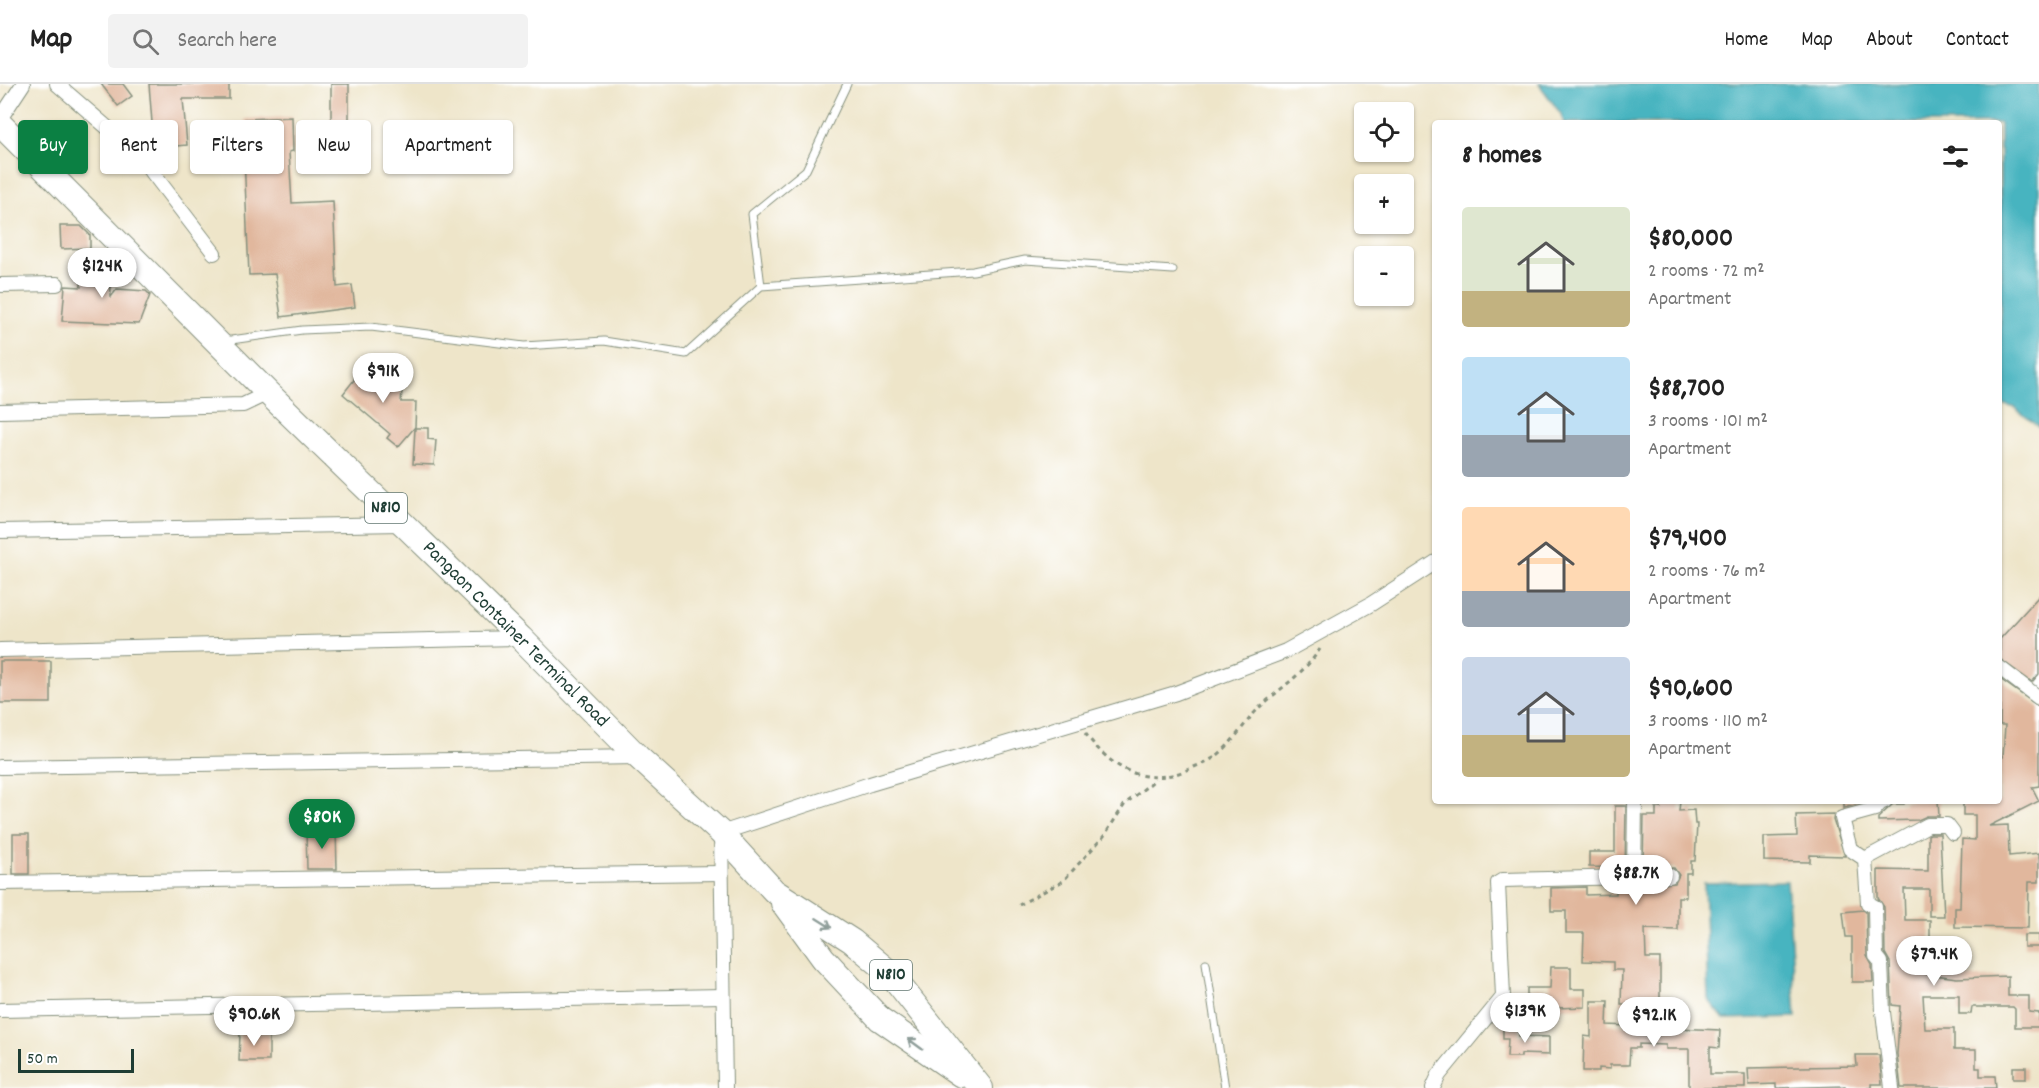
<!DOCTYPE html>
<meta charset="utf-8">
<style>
body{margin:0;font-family:Dekko,sans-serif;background:#f2f2f2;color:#222;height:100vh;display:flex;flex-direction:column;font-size:22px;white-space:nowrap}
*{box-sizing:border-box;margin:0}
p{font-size:20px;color:#767676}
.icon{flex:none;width:33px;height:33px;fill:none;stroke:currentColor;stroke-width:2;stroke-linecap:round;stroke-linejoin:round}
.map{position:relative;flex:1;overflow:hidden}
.sheet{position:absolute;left:1432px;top:36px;width:570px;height:684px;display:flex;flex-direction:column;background:#fff;border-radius:6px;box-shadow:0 2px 4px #0004}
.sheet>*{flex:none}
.hud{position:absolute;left:18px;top:36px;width:570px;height:54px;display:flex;gap:12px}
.buttons{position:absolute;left:1354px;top:18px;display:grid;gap:12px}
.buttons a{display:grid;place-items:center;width:60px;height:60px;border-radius:6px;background:#fff;box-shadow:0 2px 4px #0004;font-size:30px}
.scale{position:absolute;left:18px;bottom:15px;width:116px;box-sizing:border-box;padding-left:6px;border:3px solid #1f3d34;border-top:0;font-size:16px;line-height:21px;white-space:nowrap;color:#1f3d34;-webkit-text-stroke:4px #fff;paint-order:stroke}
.price{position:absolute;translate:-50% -51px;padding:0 14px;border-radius:21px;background:#fff;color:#222;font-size:20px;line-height:39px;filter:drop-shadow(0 2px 3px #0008)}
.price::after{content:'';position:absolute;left:50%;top:36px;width:18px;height:14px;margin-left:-9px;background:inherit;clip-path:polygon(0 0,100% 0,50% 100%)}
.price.on{background:#0b8043;color:#fff}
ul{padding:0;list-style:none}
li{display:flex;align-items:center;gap:18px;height:150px;padding:0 30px}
li span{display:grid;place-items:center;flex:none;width:168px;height:120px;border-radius:6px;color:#555}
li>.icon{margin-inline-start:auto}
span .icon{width:72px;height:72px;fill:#fffc;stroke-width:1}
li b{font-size:26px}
h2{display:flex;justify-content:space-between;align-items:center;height:72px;padding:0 30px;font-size:26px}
.pill{padding:0 21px;border-radius:6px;background:#fff;box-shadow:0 2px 4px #0004;font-size:21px;line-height:54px}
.pill.on{background:#0b8043;color:#fff}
header{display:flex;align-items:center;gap:36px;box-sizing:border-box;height:84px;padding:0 30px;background:#fff;border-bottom:2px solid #e0e0e0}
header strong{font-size:28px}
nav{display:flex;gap:33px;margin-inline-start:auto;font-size:21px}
.search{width:420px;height:54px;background:#f2f2f2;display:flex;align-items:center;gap:15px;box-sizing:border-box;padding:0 21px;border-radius:6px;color:#767676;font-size:22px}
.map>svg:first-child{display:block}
.water{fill:#46b4c0;stroke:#32787a;stroke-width:1.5}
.building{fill:#e1b79d}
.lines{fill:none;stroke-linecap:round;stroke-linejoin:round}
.service-casing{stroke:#86917e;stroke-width:9}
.minor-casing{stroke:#86917e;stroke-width:16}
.trunk-casing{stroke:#86917e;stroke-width:26}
.path{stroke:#86917e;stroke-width:3;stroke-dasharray:4.5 4.5;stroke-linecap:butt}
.service{stroke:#fff;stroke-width:7}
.minor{stroke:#fff;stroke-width:14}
.trunk{stroke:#fff;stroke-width:24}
.oneway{stroke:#8f9e9a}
.labels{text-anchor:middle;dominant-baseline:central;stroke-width:5;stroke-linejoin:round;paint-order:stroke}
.shield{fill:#fff;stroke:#627771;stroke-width:1.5}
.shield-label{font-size:18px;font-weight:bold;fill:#1f3d34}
.street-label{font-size:20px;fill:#1f3d34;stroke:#fff}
</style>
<header>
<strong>Map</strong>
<div class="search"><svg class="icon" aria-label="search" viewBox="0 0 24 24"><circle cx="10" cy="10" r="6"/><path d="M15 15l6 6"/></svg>Search here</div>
<nav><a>Home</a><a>Map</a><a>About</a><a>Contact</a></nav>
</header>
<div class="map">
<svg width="2039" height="1004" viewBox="0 0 2039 1004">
<rect width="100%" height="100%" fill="#fff"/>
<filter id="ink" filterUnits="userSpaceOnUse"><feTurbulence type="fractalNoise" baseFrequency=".0167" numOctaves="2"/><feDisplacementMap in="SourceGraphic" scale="12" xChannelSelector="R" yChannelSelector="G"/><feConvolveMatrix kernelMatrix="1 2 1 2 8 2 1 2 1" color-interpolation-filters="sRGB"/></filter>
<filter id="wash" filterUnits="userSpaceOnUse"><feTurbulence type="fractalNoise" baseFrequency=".008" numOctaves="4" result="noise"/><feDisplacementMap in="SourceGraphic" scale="24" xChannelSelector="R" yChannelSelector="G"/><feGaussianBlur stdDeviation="1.35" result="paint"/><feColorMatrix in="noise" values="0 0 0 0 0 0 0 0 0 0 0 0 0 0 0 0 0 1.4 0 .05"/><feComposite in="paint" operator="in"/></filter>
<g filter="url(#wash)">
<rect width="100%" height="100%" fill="#eee5c9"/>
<!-- water -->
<g class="water">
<polygon points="1539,0 2039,0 2039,343 2015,324 2000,319 2000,39 1564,39 1561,30"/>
<polygon points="1787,797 1796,933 1724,935 1708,915 1704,799"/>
</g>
<g id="blocks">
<!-- building -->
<g class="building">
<polygon points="101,0 123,0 132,12 118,22"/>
<polygon points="149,0 229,0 229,15 183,15 187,61 154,64"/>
<rect x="331" y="0" width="18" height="70"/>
<polygon points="292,33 293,67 289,68 292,119 333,117 337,203 352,201 355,223 281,233 275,190 249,191 244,72 246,72 245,35"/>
<polygon points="60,142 81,142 90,151 90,164 61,165"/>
<polygon points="81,177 110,177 111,213 117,205 146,207 150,211 139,240 62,237 65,202 81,203"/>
<polygon points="357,283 388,290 384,306 402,307 401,318 416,318 415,343 398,363 387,354 390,350 343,310 354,296"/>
<polygon points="415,344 428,344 428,355 436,356 434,381 413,380"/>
<polygon points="2039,512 2039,590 2032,598 2000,575 2000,555"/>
<rect x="0" y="577" width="51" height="42"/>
<polygon points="2000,595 2039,623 2039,702 2032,703 2039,717 1989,742 2008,741 2009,772 2039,769 2039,798 2029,798 2028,844 1955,843 1955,824 1960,824 1962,755 1975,756 1975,731 1963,731 1963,717 2000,717 2000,673 2003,673 2005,641 2000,641"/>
<polygon points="1662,717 1680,717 1679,727 1694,726 1695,740 1697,740 1695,777 1691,777 1691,789 1686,789 1686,813 1678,813 1678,846 1645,845 1646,874 1660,874 1660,920 1621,920 1622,886 1613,886 1613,878 1583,877 1584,849 1566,849 1566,827 1551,827 1551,804 1586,803 1586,811 1616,810 1616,802 1675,799 1679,791 1674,784 1643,784 1644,732 1656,732 1656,724 1661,724"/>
<polygon points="1844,717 1859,717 1859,720 1844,724"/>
<polygon points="1904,717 1938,717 1939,732 1927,732 1918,736 1878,737 1878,734 1893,720 1904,720"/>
<polygon points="1615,722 1626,722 1625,784 1589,783 1589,768 1615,768"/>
<polygon points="1834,730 1833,736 1845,772 1810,771 1810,778 1764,777 1764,753 1797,752 1796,731"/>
<polygon points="306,746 336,746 337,785 307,785"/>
<rect x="13" y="750" width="16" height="40"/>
<polygon points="1930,750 1940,750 1944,832 1929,832 1929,805 1904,805 1905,836 1930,836 1930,856 1926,856 1926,890 1957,894 2008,892 2008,912 2029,912 2029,928 2039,929 2039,943 2015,943 2015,925 2013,923 1972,923 1971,930 1959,930 1959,911 1923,911 1925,945 1954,945 1954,966 1976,966 1976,984 1980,984 1980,992 1995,992 1996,1004 1901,1004 1897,970 1900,922 1892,921 1890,878 1885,869 1884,823 1878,814 1878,786 1928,787 1928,751"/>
<polygon points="1863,826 1866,828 1867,872 1872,881 1873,898 1852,898 1852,853 1846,853 1843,828"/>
<rect x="2024" y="851" width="15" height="12"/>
<polygon points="1551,883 1571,883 1571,905 1585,905 1585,923 1527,925 1527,904 1550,904"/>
<polygon points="1591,917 1608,917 1607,941 1720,946 1719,964 1710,963 1710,990 1745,990 1745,1004 1689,1004 1689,965 1666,965 1666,961 1639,960 1639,964 1630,964 1629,981 1610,981 1610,985 1599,984 1599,987 1583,987 1584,952 1591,953"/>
<polygon points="1503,943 1519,943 1519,952 1549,953 1549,971 1521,970 1521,973 1507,973 1508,955 1503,955"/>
<polygon points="240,949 269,949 269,977 239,977"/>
<polygon points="1856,971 1879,971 1882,1000 1871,1000 1871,1004 1845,1004 1845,1002 1776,1004 1776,1000 1749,1001 1748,984 1857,982"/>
<rect x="2013" y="983" width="13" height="12"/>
</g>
</g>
</g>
<g filter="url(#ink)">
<use href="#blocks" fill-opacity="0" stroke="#86917e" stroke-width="1.5"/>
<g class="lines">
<defs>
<g id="service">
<polyline points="761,202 752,130 806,86 847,0"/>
<polyline points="224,257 302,246 371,243 524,262 604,257 686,270 761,202 973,187 1025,176 1173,186"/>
<polyline points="1206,879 1225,1004"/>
</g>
<g id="minor">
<polyline points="57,0 139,71 214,169"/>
<polyline points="0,35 23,0"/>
<polyline points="0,201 57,200"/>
<polyline points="0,327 243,321 268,309"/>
<polyline points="0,447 402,440"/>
<polyline points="0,566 521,554"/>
<polyline points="2000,584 2039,614"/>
<polyline points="0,683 638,673"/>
<polyline points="1885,717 1880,719 1875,725 1842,734 1850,765 1865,775 1868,819 1875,823 1876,872 1881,878 1883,928 1892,1004"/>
<polyline points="1865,775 1928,741 1947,741 1953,749"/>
<polyline points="1634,793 1635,717"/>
<polyline points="0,799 721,789"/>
<polyline points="0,926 723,912"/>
<polyline points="725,1004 721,749 870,700 1176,609 1286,567 1371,520 1436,478"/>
<polyline points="1433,1004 1439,991 1503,913 1498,799 1503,796 1670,792"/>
</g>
<g id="trunk">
<polyline points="0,40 268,309 521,554 638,673 721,749 774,807 852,857 889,888 981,1004"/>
<polyline points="783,819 823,874 880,935 961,991"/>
</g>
</defs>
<!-- service casing -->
<use href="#service" class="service-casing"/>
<!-- minor casing -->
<use href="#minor" class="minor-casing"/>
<!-- trunk casing -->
<use href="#trunk" class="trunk-casing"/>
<!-- path -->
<g class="path">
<path d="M1085,649C1114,688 1148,705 1194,683C1201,680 1209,677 1215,673C1233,660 1245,637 1261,622C1282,603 1304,589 1320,565"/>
<polyline points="1019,821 1063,797 1104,752 1125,720 1156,695"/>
</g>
<!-- service -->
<use href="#service" class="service"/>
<!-- minor -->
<use href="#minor" class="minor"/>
<!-- trunk -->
<use href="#trunk" class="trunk"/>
</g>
<!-- one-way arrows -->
<defs><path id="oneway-shaft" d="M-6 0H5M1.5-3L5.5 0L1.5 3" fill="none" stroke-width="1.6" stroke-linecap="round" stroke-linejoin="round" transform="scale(1.5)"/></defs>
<g class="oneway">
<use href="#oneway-shaft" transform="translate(824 839) rotate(32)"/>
<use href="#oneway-shaft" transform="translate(915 960) rotate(-144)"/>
</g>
</g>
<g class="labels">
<!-- shield labels -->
<g class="shield">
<rect x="365" y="409" width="42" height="30" rx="4.5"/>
<rect x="870" y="876" width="42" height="30" rx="4.5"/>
</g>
<g class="shield-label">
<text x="386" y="424">N810</text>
<text x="891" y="891">N810</text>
</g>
<!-- street labels -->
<g class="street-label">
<text transform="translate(515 551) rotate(45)">Pangaon Container Terminal Road</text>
</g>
</g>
</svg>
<div class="buttons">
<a><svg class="icon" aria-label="locate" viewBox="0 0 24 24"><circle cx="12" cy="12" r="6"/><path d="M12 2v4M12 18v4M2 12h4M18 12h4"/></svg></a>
<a>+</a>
<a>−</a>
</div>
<div class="scale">50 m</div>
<b class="price" style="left:102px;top:215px">$124K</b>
<b class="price" style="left:383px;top:320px">$91K</b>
<b class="price on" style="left:322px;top:766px">$80K</b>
<b class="price" style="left:1636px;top:822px">$88.7K</b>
<b class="price" style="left:1934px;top:903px">$79.4K</b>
<b class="price" style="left:1525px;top:960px">$139K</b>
<b class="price" style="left:254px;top:963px">$90.6K</b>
<b class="price" style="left:1654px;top:964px">$92.1K</b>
<div class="hud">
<a class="pill on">Buy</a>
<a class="pill">Rent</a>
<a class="pill">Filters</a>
<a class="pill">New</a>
<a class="pill">Apartment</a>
</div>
<section class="sheet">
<h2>8 homes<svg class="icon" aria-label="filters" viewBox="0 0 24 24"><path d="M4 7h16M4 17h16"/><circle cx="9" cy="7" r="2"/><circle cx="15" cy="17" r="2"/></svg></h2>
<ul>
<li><span style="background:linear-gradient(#dfe7d0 70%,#c2b280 0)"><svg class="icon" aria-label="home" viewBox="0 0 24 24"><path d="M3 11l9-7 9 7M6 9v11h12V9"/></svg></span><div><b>$80,000</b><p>2 rooms · 72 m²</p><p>Apartment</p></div></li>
<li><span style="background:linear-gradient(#bfe0f5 65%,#9aa5b1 0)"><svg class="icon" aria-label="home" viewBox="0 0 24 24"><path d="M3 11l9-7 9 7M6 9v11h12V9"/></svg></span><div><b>$88,700</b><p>3 rooms · 101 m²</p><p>Apartment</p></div></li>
<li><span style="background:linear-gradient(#ffd9b3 70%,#9aa5b1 0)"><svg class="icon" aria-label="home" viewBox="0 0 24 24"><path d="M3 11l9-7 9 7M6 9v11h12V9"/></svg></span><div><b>$79,400</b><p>2 rooms · 76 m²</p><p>Apartment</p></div></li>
<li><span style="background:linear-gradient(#c9d6e8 65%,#c2b280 0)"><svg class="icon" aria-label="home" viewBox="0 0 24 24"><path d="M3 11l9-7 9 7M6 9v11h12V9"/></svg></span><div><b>$90,600</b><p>3 rooms · 110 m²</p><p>Apartment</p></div></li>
</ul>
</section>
</div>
